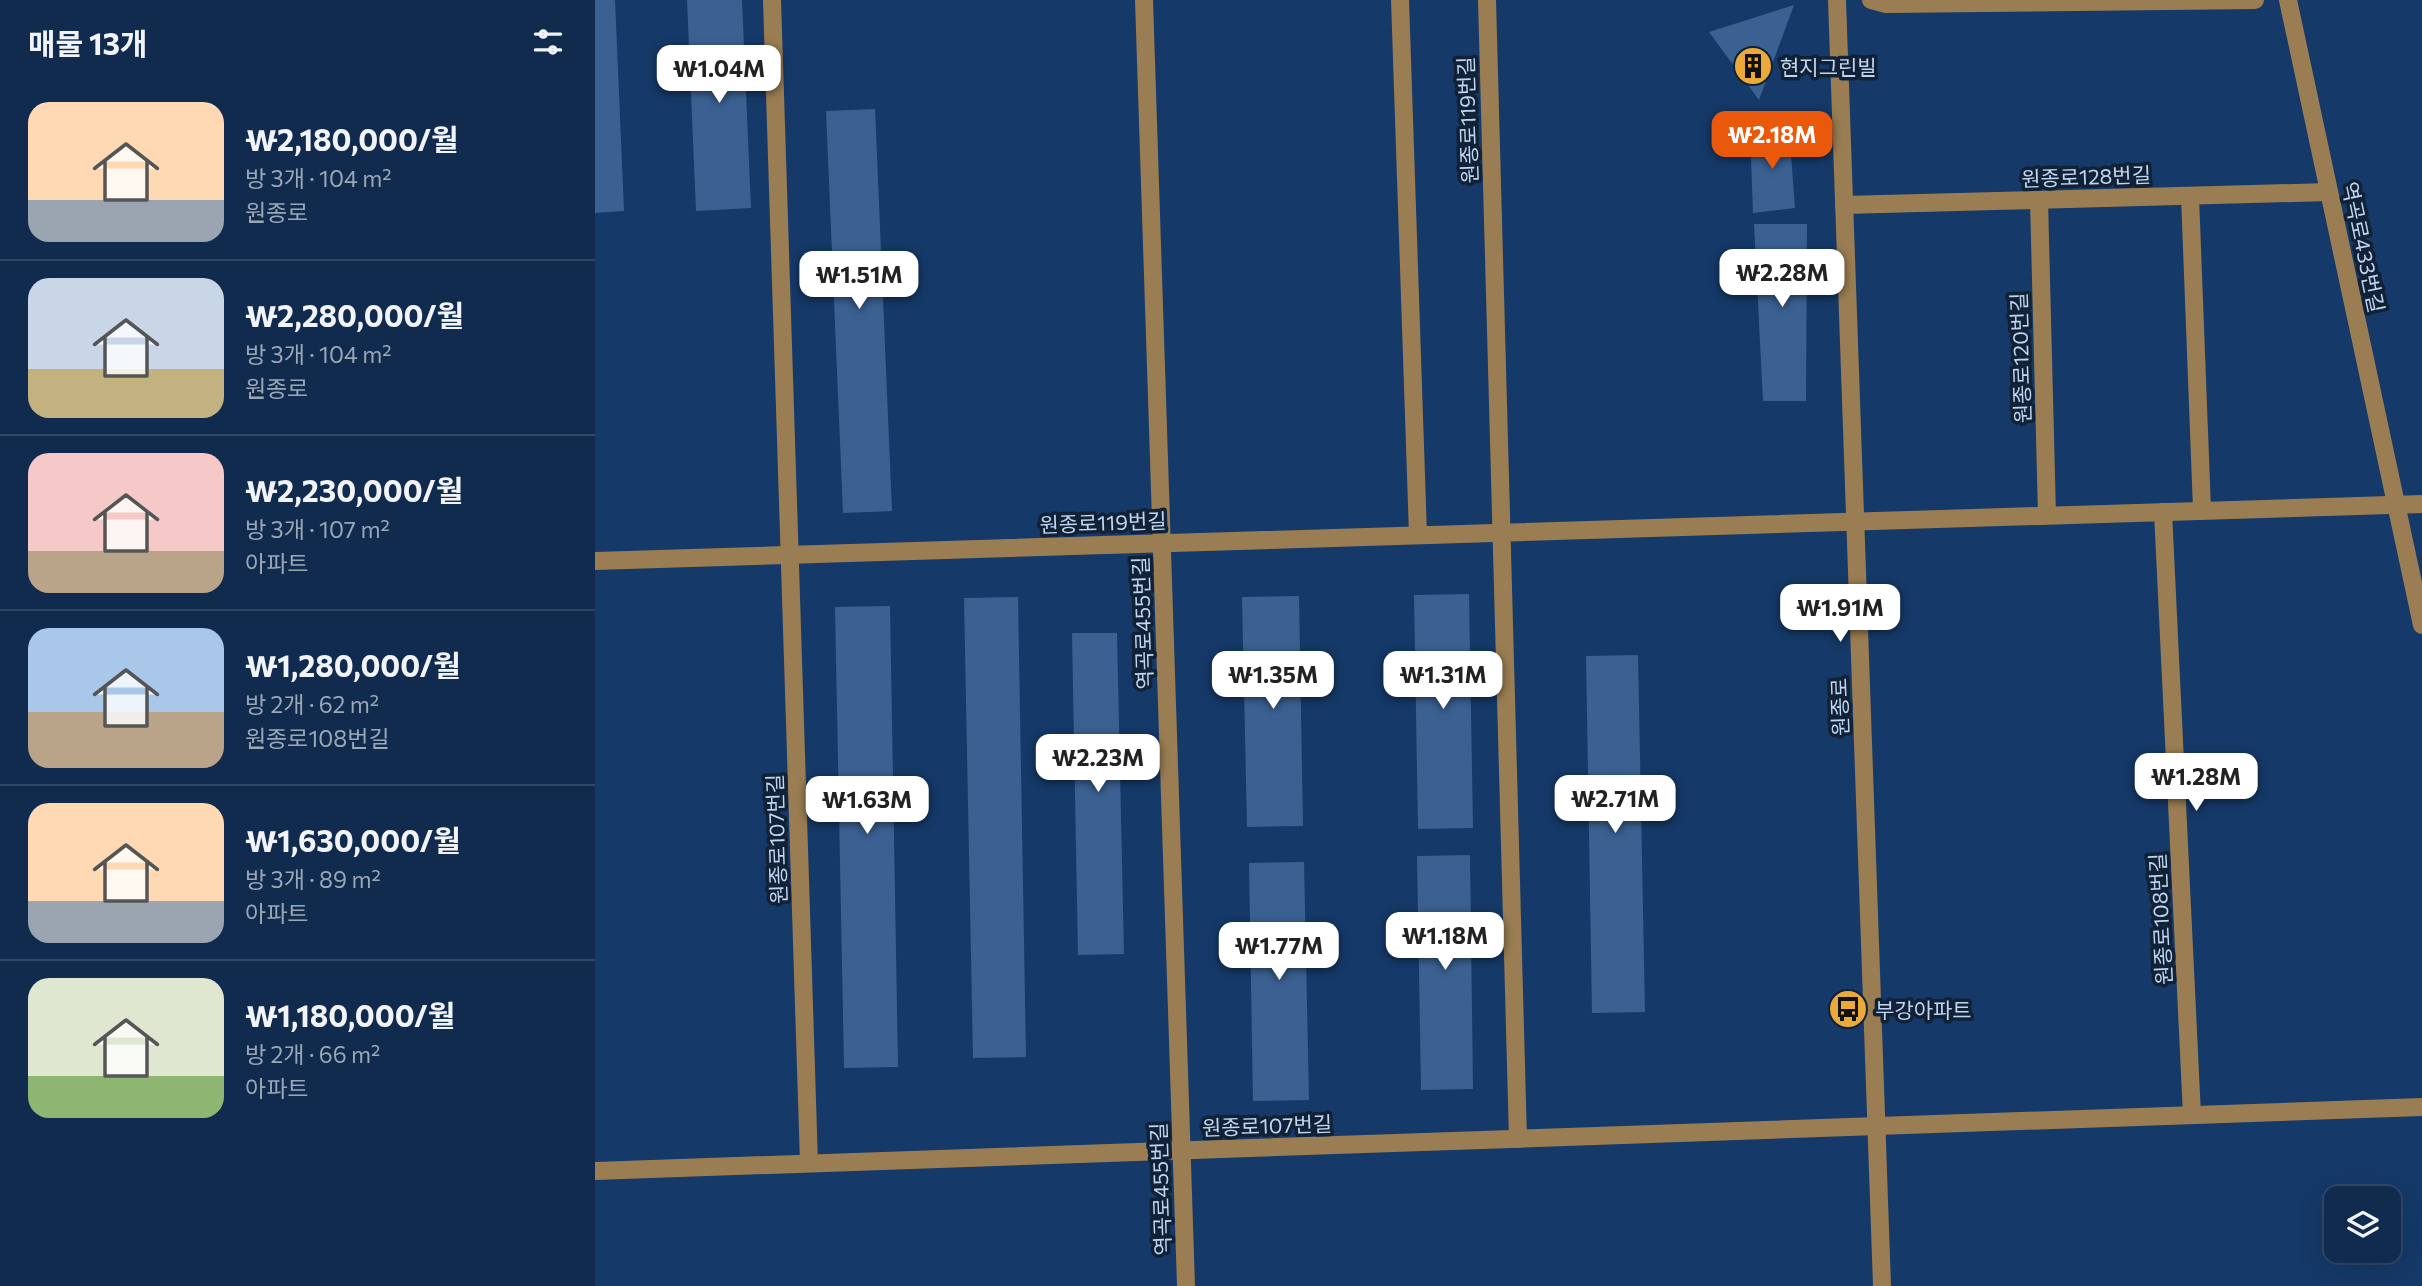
<!DOCTYPE html>
<html lang="ko">
<meta charset="utf-8">
<style>
body{margin:0;font-family:Commissioner,"Noto Sans KR",sans-serif;background:#1e3758;color:#f1f3f6;height:100vh;display:flex;flex-direction:column;font-size:26px;white-space:nowrap}
*{box-sizing:border-box;margin:0}
p{font-size:23px;color:#9ca7b6}
.icon{flex:none;width:38px;height:38px;fill:none;stroke:currentColor;stroke-width:2;stroke-linecap:round;stroke-linejoin:round}
.map{position:relative;flex:1;overflow:hidden}
.sheet{display:flex;flex-direction:column;background:#102b4e;width:595px}
.sheet>*{flex:none}
.buttons{position:absolute;left:1729px;top:1186px;display:grid;gap:14px}
.buttons a{display:grid;place-items:center;width:77px;height:77px;border-radius:14px;background:#102b4e;box-shadow:0 7px 28px #0002,0 0 0 2px #304766;font-size:35px}
.price{position:absolute;translate:-50% -60px;padding:0 16px;border-radius:14px;background:#fff;color:#222;font-size:23px;line-height:46px;filter:drop-shadow(0 2px 4px #0008)}
.price::after{content:'';position:absolute;left:50%;top:42px;width:21px;height:16px;margin-left:-10px;background:inherit;clip-path:polygon(0 0,100% 0,50% 100%)}
.price.on{background:#ea580c;color:#fff}
ul{padding:0;list-style:none}
li{display:flex;align-items:center;gap:21px;height:175px;padding:0 28px}
li+li{border-top:2px solid #304766}
li span{display:grid;place-items:center;flex:none;width:196px;height:140px;border-radius:21px;color:#555}
li>.icon{margin-inline-start:auto}
span .icon{width:84px;height:84px;fill:#fffc;stroke-width:1}
li b{font-size:30px}
h2{display:flex;justify-content:space-between;align-items:center;height:84px;padding:0 28px;font-size:30px}
main{display:flex;flex:1;min-height:0}
.map>svg:first-child{display:block}
.building{fill:#3b6193}
.lines{fill:none;stroke-linecap:round;stroke-linejoin:round}
.minor{stroke:#9a7d52;stroke-width:18}
.labels{text-anchor:middle;dominant-baseline:central;stroke-width:7;stroke-linejoin:round;paint-order:stroke}
.poi-label{font-size:21px;fill:#c0d5f2;stroke:#112136;text-anchor:start}
.street-label{font-size:21px;fill:#c0d5f2;stroke:#112136}
</style>
<main>
<section class="sheet">
<h2>매물 13개<svg class="icon" aria-label="filters" viewBox="0 0 24 24"><path d="M4 7h16M4 17h16"/><circle cx="9" cy="7" r="2"/><circle cx="15" cy="17" r="2"/></svg></h2>
<ul>
<li><span style="background:linear-gradient(#ffd9b3 70%,#9aa5b1 0)"><svg class="icon" aria-label="home" viewBox="0 0 24 24"><path d="M3 11l9-7 9 7M6 9v11h12V9"/></svg></span><div><b>₩2,180,000/월</b><p>방 3개 · 104 m²</p><p>원종로</p></div></li>
<li><span style="background:linear-gradient(#c9d6e8 65%,#c2b280 0)"><svg class="icon" aria-label="home" viewBox="0 0 24 24"><path d="M3 11l9-7 9 7M6 9v11h12V9"/></svg></span><div><b>₩2,280,000/월</b><p>방 3개 · 104 m²</p><p>원종로</p></div></li>
<li><span style="background:linear-gradient(#f6c9c9 70%,#b9a48a 0)"><svg class="icon" aria-label="home" viewBox="0 0 24 24"><path d="M3 11l9-7 9 7M6 9v11h12V9"/></svg></span><div><b>₩2,230,000/월</b><p>방 3개 · 107 m²</p><p>아파트</p></div></li>
<li><span style="background:linear-gradient(#a9c7e8 60%,#b9a48a 0)"><svg class="icon" aria-label="home" viewBox="0 0 24 24"><path d="M3 11l9-7 9 7M6 9v11h12V9"/></svg></span><div><b>₩1,280,000/월</b><p>방 2개 · 62 m²</p><p>원종로108번길</p></div></li>
<li><span style="background:linear-gradient(#ffd9b3 70%,#9aa5b1 0)"><svg class="icon" aria-label="home" viewBox="0 0 24 24"><path d="M3 11l9-7 9 7M6 9v11h12V9"/></svg></span><div><b>₩1,630,000/월</b><p>방 3개 · 89 m²</p><p>아파트</p></div></li>
<li><span style="background:linear-gradient(#dfe7d0 70%,#8fb573 0)"><svg class="icon" aria-label="home" viewBox="0 0 24 24"><path d="M3 11l9-7 9 7M6 9v11h12V9"/></svg></span><div><b>₩1,180,000/월</b><p>방 2개 · 66 m²</p><p>아파트</p></div></li>
</ul>
</section>
<div class="map">
<svg width="1827" height="1286" viewBox="0 0 1827 1286">
<rect width="100%" height="100%" fill="#153968"/>
<!-- building -->
<g class="building">
<polygon points="0,0 20,0 29,211 0,213"/>
<polygon points="92,0 147,0 156,208 101,211"/>
<polygon points="1199,5 1164,100 1114,32"/>
<polygon points="280,109 297,511 248,513 231,111"/>
<polygon points="1194,128 1200,208 1158,213 1155,131"/>
<polygon points="1159,224 1212,224 1211,401 1168,401"/>
<polygon points="874,594 878,828 823,829 819,595"/>
<polygon points="704,596 708,826 652,827 647,597"/>
<polygon points="423,597 431,1057 378,1058 369,598"/>
<polygon points="295,606 303,1067 249,1068 240,607"/>
<polygon points="477,633 522,633 529,954 483,955"/>
<polygon points="1043,655 1050,1012 997,1013 991,656"/>
<polygon points="875,855 878,1089 826,1090 822,856"/>
<polygon points="709,862 714,1100 658,1101 654,863"/>
</g>
<g class="lines">
<!-- minor -->
<g class="minor">
<polyline points="177,0 214,1163"/>
<polyline points="549,0 591,1286"/>
<polyline points="805,0 823,535"/>
<polyline points="892,0 923,1139"/>
<polyline points="1242,0 1287,1286"/>
<polyline points="1276,0 1291,4 1660,0"/>
<polyline points="1693,0 1827,625"/>
<polyline points="1595,196 1607,510"/>
<polyline points="1444,200 1452,515"/>
<polyline points="1249,205 1734,192"/>
<polyline points="1568,512 1597,1115"/>
<polyline points="0,561 1827,504"/>
<polyline points="0,1171 1827,1107"/>
</g>
</g>
<!-- icons -->
<defs>
<symbol id="building-disc" viewBox="-11 -11 22 22"><circle r="9.5" fill="#eba93a" stroke="#112136"/><path d="M-4-6H4V6H1V3H-1V6H-4ZM-2.5-4.3h1.7v1.8h-1.7ZM.8-4.3h1.7v1.8H.8ZM-2.5-1h1.7V.8h-1.7ZM.8-1h1.7V.8H.8Z" fill="#111"/></symbol>
<symbol id="bus-disc" viewBox="-11 -11 22 22"><circle r="9.5" fill="#eba93a" stroke="#112136"/><path d="M-5-6H5V4H4V6H2V4H-2V6H-4V4H-5ZM-3.5-4V0h7V-4ZM-3.5 1.2v1.5H-2V1.2ZM2 1.2v1.5H3.5V1.2Z" fill="#111"/></symbol>
</defs>
<g fill-rule="evenodd">
<use href="#building-disc" x="1136" y="44" width="44" height="44"/>
<use href="#bus-disc" x="1231" y="987" width="44" height="44"/>
</g>
<g class="labels">
<!-- poi labels -->
<g class="poi-label">
<text x="1185" y="66">현지그린빌</text>
<text x="1280" y="1009">부강아파트</text>
</g>
<!-- street labels -->
<g class="street-label">
<text transform="translate(872 120) rotate(-92)">원종로119번길</text>
<text transform="translate(1491 176) rotate(-2)">원종로128번길</text>
<text transform="translate(1769 247) rotate(78)">역곡로433번길</text>
<text transform="translate(1425 358) rotate(-92)">원종로120번길</text>
<text transform="translate(508 522) rotate(-2)">원종로119번길</text>
<text transform="translate(547 623) rotate(-92)">역곡로455번길</text>
<text transform="translate(1244 707) rotate(-92)">원종로</text>
<text transform="translate(181 839) rotate(-92)">원종로107번길</text>
<text transform="translate(1565 919) rotate(-93)">원종로108번길</text>
<text transform="translate(672 1125) rotate(-2)">원종로107번길</text>
<text transform="translate(565 1189) rotate(-92)">역곡로455번길</text>
</g>
</g>
</svg>
<div class="buttons">
<a><svg class="icon" aria-label="layers" viewBox="0 0 24 24"><path d="M12 4l9 5-9 5-9-5zM3 14l9 5 9-5"/></svg></a>
</div>
<b class="price" style="left:124px;top:105px">₩1.04M</b>
<b class="price on" style="left:1177px;top:171px">₩2.18M</b>
<b class="price" style="left:1187px;top:309px">₩2.28M</b>
<b class="price" style="left:264px;top:311px">₩1.51M</b>
<b class="price" style="left:1245px;top:644px">₩1.91M</b>
<b class="price" style="left:678px;top:711px">₩1.35M</b>
<b class="price" style="left:848px;top:711px">₩1.31M</b>
<b class="price" style="left:503px;top:794px">₩2.23M</b>
<b class="price" style="left:1601px;top:813px">₩1.28M</b>
<b class="price" style="left:1020px;top:835px">₩2.71M</b>
<b class="price" style="left:272px;top:836px">₩1.63M</b>
<b class="price" style="left:850px;top:972px">₩1.18M</b>
<b class="price" style="left:684px;top:982px">₩1.77M</b>
</div>
</main>
